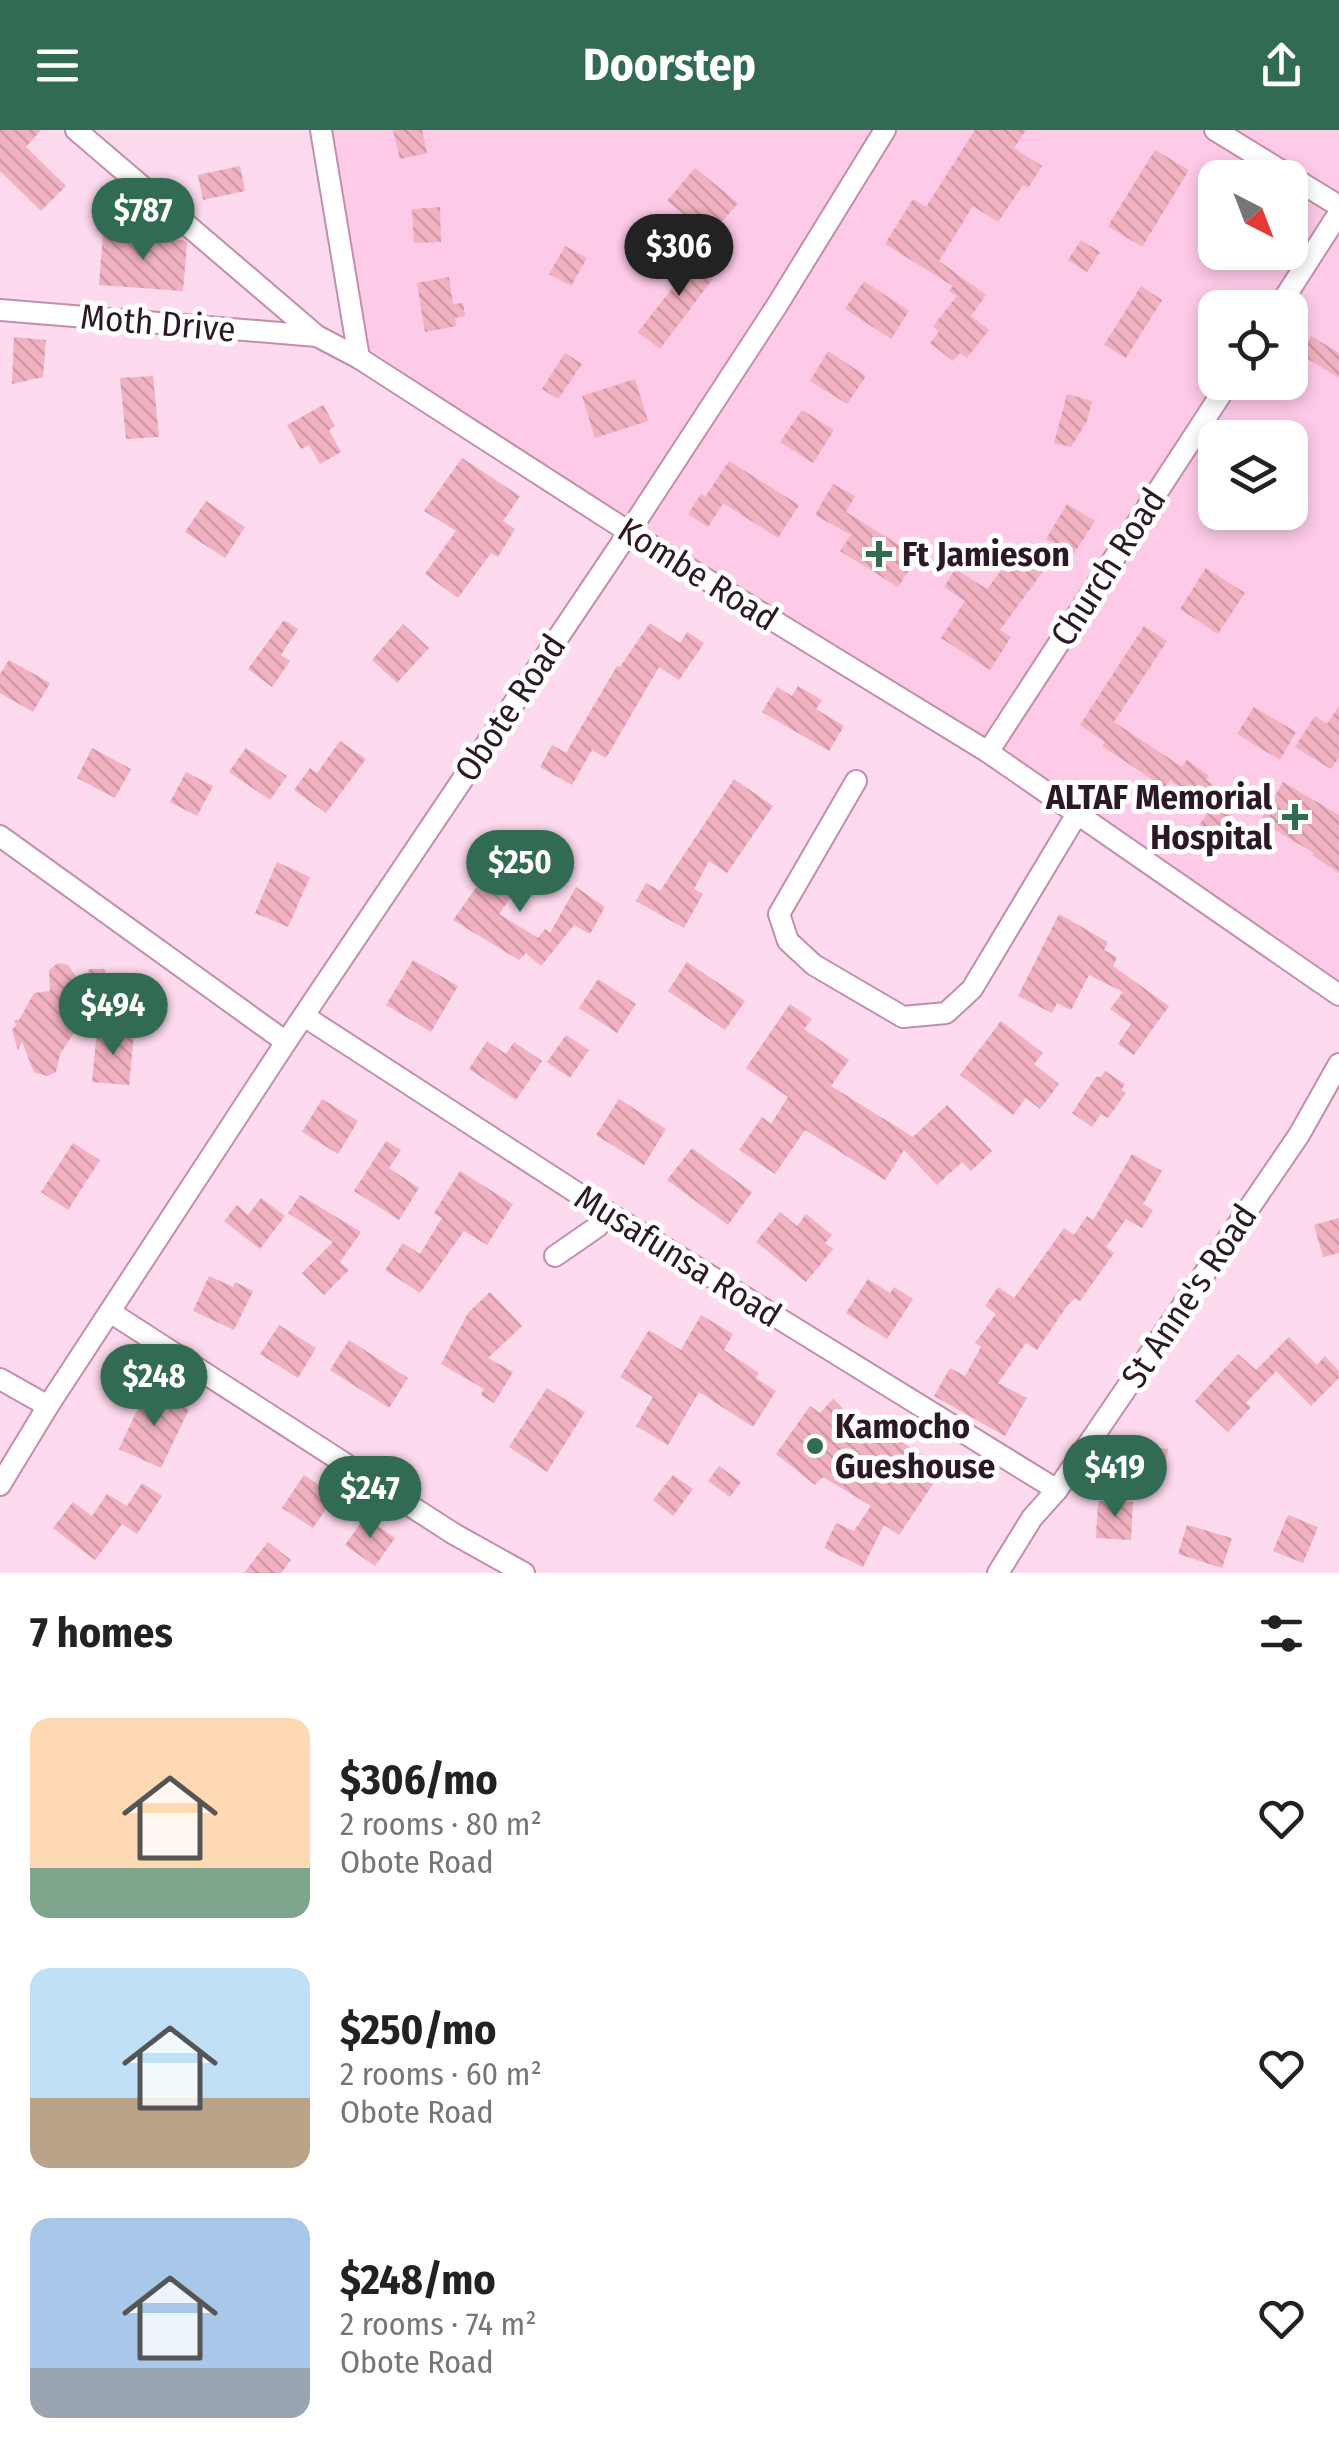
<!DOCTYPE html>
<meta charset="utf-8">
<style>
body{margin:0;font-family:"Fira Sans Condensed",sans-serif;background:#f2f2f2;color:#222;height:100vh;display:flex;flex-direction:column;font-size:38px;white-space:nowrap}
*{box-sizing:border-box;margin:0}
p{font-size:32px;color:#767676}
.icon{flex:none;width:55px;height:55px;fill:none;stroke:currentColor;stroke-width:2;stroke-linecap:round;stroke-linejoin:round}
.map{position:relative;height:1443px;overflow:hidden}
.drawer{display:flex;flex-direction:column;background:#fff;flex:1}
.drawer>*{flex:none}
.needle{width:65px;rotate:138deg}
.controls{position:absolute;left:1198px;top:30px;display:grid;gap:20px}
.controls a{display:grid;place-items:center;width:110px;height:110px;border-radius:20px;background:#fff;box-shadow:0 5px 15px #0003;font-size:50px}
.price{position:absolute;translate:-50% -85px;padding:0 22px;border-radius:35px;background:#326b53;color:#fff;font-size:32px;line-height:65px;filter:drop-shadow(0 2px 5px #0008)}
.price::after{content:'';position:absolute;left:50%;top:60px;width:30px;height:22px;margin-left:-15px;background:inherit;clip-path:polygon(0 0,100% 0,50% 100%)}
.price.active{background:#222;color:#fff}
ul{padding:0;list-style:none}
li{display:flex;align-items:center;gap:30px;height:250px;padding:0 30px}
li span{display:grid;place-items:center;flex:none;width:280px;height:200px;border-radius:20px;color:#555}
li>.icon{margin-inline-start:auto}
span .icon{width:120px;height:120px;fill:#fffc;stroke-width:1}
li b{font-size:42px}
h2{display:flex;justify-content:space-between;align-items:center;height:120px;padding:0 30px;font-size:42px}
header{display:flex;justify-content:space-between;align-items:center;height:130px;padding:0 30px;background:#326b53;color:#fff;font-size:45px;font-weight:700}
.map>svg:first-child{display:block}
.built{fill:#fdcae7;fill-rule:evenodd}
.building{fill:url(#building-back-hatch)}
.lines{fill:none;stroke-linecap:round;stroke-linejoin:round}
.minor-casing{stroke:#c38eac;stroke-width:24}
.minor{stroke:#fff;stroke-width:20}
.poi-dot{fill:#326b53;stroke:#fff;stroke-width:4}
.labels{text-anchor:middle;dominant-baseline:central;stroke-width:10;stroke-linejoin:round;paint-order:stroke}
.street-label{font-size:35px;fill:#2d1925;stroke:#fff}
.poi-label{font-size:35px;font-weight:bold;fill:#2d1925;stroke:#fff;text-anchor:start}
</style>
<header><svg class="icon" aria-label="menu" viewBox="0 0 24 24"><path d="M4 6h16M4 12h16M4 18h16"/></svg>Doorstep<svg class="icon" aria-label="share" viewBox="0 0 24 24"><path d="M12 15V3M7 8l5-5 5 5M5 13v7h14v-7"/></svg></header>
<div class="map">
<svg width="1339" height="1443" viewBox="0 0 1339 1443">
<defs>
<pattern id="building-back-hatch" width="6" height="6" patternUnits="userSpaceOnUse" patternTransform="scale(2.5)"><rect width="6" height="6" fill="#f1b1c0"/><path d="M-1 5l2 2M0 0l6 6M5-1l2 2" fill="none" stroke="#cf98a5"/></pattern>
</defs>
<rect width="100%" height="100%" fill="#fddaed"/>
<!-- built -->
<path class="built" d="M313,0H1339V866L651,415L348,204ZM1215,48H1290V122H1215ZM1215,178H1290V252H1215ZM1215,308H1290V382H1215Z"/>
<!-- building -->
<g class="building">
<polygon points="0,0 41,0 26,17 66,56 41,81 0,41"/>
<polygon points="393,0 422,0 427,23 400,29"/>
<polygon points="975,0 1026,0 1014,18 1042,36 1028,58 1023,55 998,92 973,76 939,131 986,165 971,186 989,200 967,228 960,223 953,231 930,213 939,202 933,196 957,166 949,161 953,156 885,114 913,69 926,77"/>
<polygon points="1155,20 1189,40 1142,117 1108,96"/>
<polygon points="240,36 245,61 203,70 198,45"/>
<polygon points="695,38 738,73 720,94 712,88 703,99 667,71"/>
<polygon points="440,77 441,112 414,113 412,79"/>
<polygon points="103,104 183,110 187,113 183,161 99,155"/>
<polygon points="1081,110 1100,122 1087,142 1068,130"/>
<polygon points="565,116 587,128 571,156 549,144"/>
<polygon points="694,121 720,139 660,219 638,202 674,156 671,154"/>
<polygon points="449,147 453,174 463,173 465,186 455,188 456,196 425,202 417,153"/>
<polygon points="864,151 909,181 891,209 845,179"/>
<polygon points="1141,156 1162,170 1126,228 1104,215"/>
<polygon points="1311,206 1339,223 1339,248 1300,224"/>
<polygon points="14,207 46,210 43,247 12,254"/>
<polygon points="828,221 866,246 847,274 810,251"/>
<polygon points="565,223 582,234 558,269 542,259"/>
<polygon points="153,246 159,307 126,309 120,248"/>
<polygon points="635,249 648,291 595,308 582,266"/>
<polygon points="1067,264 1092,271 1087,291 1071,317 1054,313"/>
<polygon points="323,275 335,296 329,300 341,322 320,334 309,315 301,319 287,295"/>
<polygon points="802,280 834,300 813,333 780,312"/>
<polygon points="462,328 520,366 503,391 515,399 498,427 491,423 458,468 425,444 456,401 424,381"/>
<polygon points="729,331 799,375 778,408 723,373 708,397 688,384 701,364 705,367"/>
<polygon points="833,354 855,366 846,382 918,427 898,457 840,421 851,405 815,385"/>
<polygon points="206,371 245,397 225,428 185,402"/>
<polygon points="1067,374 1095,391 1073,425 1046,409"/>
<polygon points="1017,420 1044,440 1000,500 1011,507 990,540 941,508 965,471 944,457 955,439 987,459"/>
<polygon points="1206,438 1245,463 1218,504 1180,479"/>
<polygon points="284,490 298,499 281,525 290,531 272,557 248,539"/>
<polygon points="650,493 680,513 687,502 704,513 679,550 659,537 606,628 592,620 572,655 540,637 552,615 566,623 617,536 620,537"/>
<polygon points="403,494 429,518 397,553 372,530"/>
<polygon points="1144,496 1167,511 1114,592 1182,637 1187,630 1209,646 1206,650 1239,671 1212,714 1194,703 1210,679 1170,650 1165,658 1102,616 1105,612 1080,595"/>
<polygon points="9,530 50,553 33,582 0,563 0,544"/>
<polygon points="798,556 822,570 816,579 844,596 829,621 762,582 777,557 792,566"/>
<polygon points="1339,576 1339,627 1331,639 1295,617 1315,586 1327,594"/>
<polygon points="1254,577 1296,602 1280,630 1237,604"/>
<polygon points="340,611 366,629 326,683 294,660 310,638 317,643"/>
<polygon points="92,618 131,639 115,668 77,648"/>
<polygon points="246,618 287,646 270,670 229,642"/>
<polygon points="186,642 213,656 197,686 170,672"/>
<polygon points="734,649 773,676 727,743 709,731 694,759 703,764 684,798 636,771 646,753 660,761"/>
<polygon points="1283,652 1339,685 1339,743 1312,725 1314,723 1260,691"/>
<polygon points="490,727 523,750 499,784 538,808 545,799 550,803 576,757 605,777 590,804 574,795 541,836 526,823 519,830 453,790 478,755 472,751"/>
<polygon points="277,732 310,747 288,797 255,783"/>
<polygon points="1059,784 1108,812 1104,820 1117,827 1113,836 1169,876 1134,925 1118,914 1131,894 1110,879 1123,862 1089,845 1071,880 1057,873 1052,883 1018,866"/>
<polygon points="413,830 458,856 431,902 386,875"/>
<polygon points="687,832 745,871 725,900 668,861"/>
<polygon points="58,833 68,835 80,852 90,839 104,839 109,849 104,860 86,866 92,876 60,924 56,942 47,946 34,942 22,912 18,920 12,900 16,895 14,890 19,890 34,863 50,861 49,840"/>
<polygon points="598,849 636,874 617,903 579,878"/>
<polygon points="790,874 812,889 804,899 849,930 831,956 913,1007 947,975 992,1021 971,1041 962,1032 937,1055 904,1020 885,1050 805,1000 775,1044 739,1020 762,987 771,994 788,967 746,938"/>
<polygon points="1001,891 1043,923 1034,934 1059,954 1040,979 1026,968 1013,985 960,945"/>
<polygon points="97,900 134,904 129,955 92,952"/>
<polygon points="566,905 589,920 570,948 547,932"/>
<polygon points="487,911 506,924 514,912 542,931 516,970 469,939"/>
<polygon points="1105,941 1125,954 1121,960 1126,963 1108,988 1101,984 1092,997 1072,983 1096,947 1101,947"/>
<polygon points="322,969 358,991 338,1024 302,1002"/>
<polygon points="619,969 666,999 644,1035 596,1005"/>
<polygon points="386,1011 401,1020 389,1038 419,1058 399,1090 354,1061"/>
<polygon points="73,1013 100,1030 68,1080 41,1062"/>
<polygon points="692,1018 752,1062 728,1095 667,1050"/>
<polygon points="1132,1024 1162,1041 1143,1074 1153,1080 1142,1098 1126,1089 1106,1117 1114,1123 1080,1171 1075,1168 1067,1176 1037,1220 1026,1213 998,1253 1027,1268 1005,1306 934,1266 950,1238 965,1246 981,1217 975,1213 996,1184 985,1176 998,1157 1014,1168 1064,1098 1074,1105 1087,1086 1093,1090"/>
<polygon points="460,1041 513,1074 487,1115 464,1101 420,1163 385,1140 403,1113 420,1124 442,1088 434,1083"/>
<polygon points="300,1065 361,1102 340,1132 349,1140 324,1165 302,1143 333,1112 288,1083"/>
<polygon points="261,1068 285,1086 260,1119 224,1091 237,1075 248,1085"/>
<polygon points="780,1082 797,1096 806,1084 832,1105 825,1113 833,1119 806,1152 756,1112"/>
<polygon points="1339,1088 1339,1123 1323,1127 1314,1095"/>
<polygon points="209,1146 233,1157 235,1152 253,1161 234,1200 193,1181"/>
<polygon points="868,1149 890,1163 894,1157 913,1169 887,1209 846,1183"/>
<polygon points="490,1162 522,1196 488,1228 513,1242 494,1273 481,1265 484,1259 441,1234 468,1183"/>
<polygon points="701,1185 733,1204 724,1220 759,1243 756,1248 776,1261 753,1297 699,1262 668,1315 636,1296 653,1267 620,1247 649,1200 681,1220"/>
<polygon points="279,1195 316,1218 298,1248 260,1224"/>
<polygon points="1289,1207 1317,1235 1325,1226 1339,1241 1339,1248 1311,1276 1276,1241 1246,1273 1251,1277 1228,1302 1195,1271 1238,1224 1256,1240"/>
<polygon points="349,1210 408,1248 389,1278 330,1240"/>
<polygon points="547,1258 585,1282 547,1342 509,1317"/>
<polygon points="147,1259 189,1279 161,1338 119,1319"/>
<polygon points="833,1269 871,1307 883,1294 895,1304 893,1306 943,1339 899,1405 884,1395 863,1437 824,1418 836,1393 854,1401 871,1376 823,1347 815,1355 776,1324 810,1276 820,1283"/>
<polygon points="1147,1316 1168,1319 1162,1353 1141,1349"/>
<polygon points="719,1336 741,1352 730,1367 708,1351"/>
<polygon points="304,1345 335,1366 313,1398 282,1378"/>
<polygon points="673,1345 693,1359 673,1386 653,1370"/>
<polygon points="142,1353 162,1366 137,1404 122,1394 95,1430 53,1398 73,1372 92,1386 107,1364 127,1376"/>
<polygon points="1098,1371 1133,1372 1131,1410 1096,1408"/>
<polygon points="1288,1385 1318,1397 1303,1433 1273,1421"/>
<polygon points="365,1387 395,1408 375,1436 345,1415"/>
<polygon points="1187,1395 1232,1408 1222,1438 1178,1424"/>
<polygon points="268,1412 291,1430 281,1443 244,1443"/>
</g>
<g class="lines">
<defs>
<g id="minor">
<polyline points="76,0 317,206 359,228 629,402 988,622 1339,865"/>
<polyline points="321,0 359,228"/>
<polyline points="1215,0 1339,76"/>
<polyline points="1278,178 1339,83"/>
<polyline points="0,180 317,206"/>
<polyline points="988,622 1229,252"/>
<polyline points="856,651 779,784 788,811 814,835 903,887 946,883 972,859 1077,684"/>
<polyline points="0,706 286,912"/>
<polyline points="304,886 608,1083 1057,1360"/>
<polyline points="555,1126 597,1097 608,1083"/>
<polyline points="110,1182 454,1404 524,1443"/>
<polyline points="0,1249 48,1276"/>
<polyline points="0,1355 48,1276 286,912 629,402 776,177 885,0"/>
<polyline points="998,1443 1032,1388 1057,1360 1299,1005 1339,934"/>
</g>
</defs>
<!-- minor casing -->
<use href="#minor" class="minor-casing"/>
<!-- minor -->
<use href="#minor" class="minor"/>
</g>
<!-- markers -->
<g class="poi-dot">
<path d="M874 409h10v10h10v10h-10v10h-10v-10h-10v-10h10z"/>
<path d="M1290 672h10v10h10v10h-10v10h-10v-10h-10v-10h10z"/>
<circle cx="815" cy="1316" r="10"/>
</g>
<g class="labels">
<!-- street labels -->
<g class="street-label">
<text transform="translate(158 193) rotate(5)">Moth Drive</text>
<text transform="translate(1108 437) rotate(-57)">Church Road</text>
<text transform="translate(698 444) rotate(32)">Kombe Road</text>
<text transform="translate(510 578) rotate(-56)">Obote Road</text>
<text transform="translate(678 1126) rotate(32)">Musafunsa Road</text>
<text transform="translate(1189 1166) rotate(-56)">St Anne's Road</text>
</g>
<!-- poi labels -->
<g class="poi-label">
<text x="902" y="424">Ft Jamieson</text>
<text x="1272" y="667" text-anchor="end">ALTAF Memorial<tspan x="1272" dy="40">Hospital</tspan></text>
<text x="835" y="1296">Kamocho<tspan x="835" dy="40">Gueshouse</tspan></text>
</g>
</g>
</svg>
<div class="controls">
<a><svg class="needle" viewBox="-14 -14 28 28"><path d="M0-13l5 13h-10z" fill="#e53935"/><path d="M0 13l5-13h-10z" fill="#767676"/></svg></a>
<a><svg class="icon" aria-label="locate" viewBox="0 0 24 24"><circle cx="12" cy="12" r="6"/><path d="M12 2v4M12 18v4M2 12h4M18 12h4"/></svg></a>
<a><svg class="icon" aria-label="layers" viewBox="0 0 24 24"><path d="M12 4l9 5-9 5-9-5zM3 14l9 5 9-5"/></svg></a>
</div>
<b class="price" style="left:143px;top:133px">$787</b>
<b class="price active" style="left:679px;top:169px">$306</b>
<b class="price" style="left:520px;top:785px">$250</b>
<b class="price" style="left:113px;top:928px">$494</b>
<b class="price" style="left:154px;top:1299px">$248</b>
<b class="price" style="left:1115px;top:1390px">$419</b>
<b class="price" style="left:370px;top:1411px">$247</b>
</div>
<section class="drawer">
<h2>7 homes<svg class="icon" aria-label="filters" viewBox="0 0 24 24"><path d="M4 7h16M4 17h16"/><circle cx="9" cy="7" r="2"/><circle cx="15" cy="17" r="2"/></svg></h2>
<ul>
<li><span style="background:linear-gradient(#ffd9b3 75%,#7fa58c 0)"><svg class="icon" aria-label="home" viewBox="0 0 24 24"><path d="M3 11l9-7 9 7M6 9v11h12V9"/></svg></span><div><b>$306/mo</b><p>2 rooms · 80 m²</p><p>Obote Road</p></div><svg class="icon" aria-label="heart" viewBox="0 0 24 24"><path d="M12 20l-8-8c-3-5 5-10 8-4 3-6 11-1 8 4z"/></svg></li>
<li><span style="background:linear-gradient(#bfe0f5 65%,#b9a48a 0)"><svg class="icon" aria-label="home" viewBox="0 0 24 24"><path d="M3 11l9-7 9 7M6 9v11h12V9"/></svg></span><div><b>$250/mo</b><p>2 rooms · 60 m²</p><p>Obote Road</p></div><svg class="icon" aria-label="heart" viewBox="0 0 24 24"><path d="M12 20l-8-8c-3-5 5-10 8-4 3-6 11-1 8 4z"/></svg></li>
<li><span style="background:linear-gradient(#a9c7e8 75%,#9aa5b1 0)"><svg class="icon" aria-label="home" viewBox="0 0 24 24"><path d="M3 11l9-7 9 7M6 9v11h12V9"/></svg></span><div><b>$248/mo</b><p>2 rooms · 74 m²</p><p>Obote Road</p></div><svg class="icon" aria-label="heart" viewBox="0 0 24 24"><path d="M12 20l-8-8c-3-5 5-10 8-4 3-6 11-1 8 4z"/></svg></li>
</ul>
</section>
